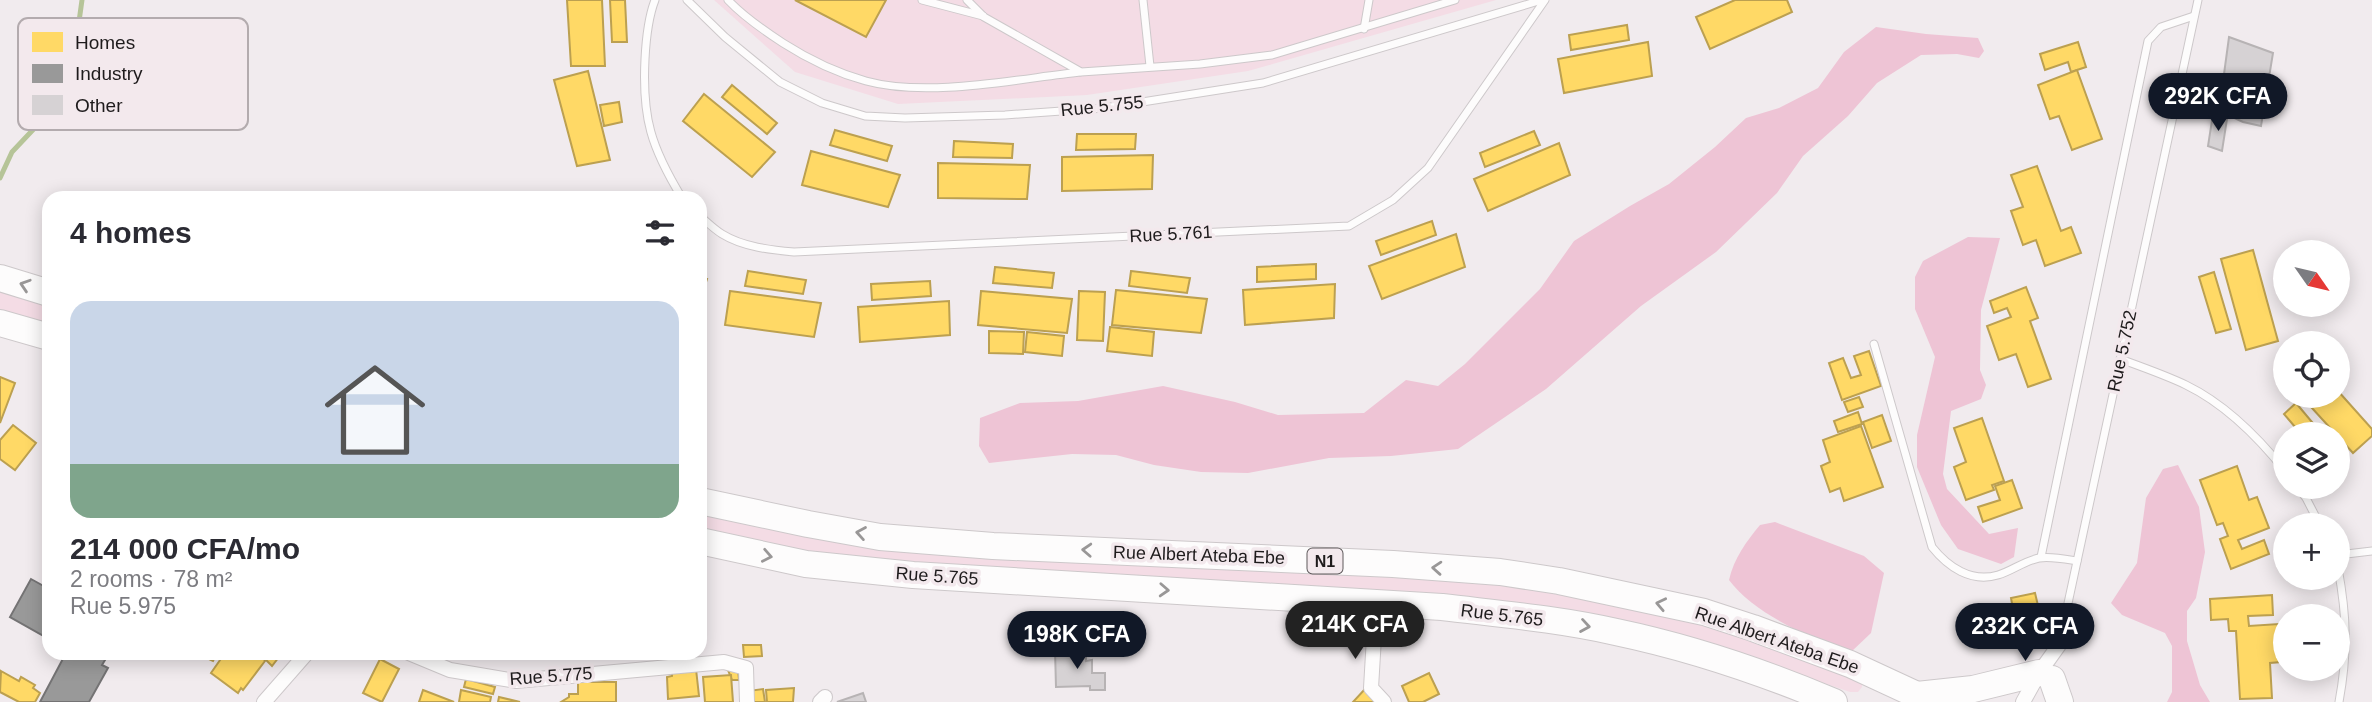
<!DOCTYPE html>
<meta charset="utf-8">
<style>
body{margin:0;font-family:Helvetica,sans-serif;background:#f7f7f7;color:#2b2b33;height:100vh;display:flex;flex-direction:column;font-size:26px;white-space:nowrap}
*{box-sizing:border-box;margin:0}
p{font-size:23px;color:#7c7c81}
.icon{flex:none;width:38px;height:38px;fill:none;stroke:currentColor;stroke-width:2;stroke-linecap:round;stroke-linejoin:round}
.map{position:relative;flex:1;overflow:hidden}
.sheet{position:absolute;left:42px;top:191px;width:665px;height:469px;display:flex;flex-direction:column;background:#fff;border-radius:21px;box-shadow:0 4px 18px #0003}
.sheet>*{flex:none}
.needle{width:46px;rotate:124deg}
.tools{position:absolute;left:2273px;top:240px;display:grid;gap:14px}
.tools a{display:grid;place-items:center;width:77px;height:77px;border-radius:50%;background:#fff;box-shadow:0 4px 18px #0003;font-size:35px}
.price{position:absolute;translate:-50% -60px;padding:0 16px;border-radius:24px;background:#111827;color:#fff;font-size:23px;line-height:46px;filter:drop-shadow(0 2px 4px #0008)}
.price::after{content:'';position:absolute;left:50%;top:42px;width:21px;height:16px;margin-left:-10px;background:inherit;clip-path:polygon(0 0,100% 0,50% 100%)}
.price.current{background:#222;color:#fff}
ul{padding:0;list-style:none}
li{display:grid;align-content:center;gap:14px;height:371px;padding:0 28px}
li+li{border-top:2px solid #e1e1e2}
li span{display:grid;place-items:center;height:217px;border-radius:21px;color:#555}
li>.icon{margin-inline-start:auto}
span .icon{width:126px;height:126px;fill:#fffc;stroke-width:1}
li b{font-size:30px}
h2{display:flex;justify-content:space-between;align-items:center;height:84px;padding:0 28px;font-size:30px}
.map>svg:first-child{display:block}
.green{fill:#f4dce5}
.forest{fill:#eec4d5}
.homes{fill:#ffd966;stroke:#bca050;stroke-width:2}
.industry{fill:#999;stroke:#747374;stroke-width:2}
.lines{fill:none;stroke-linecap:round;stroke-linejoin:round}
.stream{stroke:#b6c498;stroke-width:5}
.building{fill:#d6d2d4;stroke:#b7b3b4;stroke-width:2}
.lane-casing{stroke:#cdc8ca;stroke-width:9}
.street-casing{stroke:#cdc8ca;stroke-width:16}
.highway-casing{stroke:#cdc8ca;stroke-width:28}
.lane{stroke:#fdfcfc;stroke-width:7}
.street{stroke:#fdfcfc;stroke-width:14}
.highway{stroke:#fdfcfc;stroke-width:26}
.oneway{stroke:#999797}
.labels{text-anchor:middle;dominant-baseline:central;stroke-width:7;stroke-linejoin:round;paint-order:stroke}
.shield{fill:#f3e9ed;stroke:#5e595b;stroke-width:2}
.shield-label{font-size:16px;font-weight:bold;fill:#1e1b1c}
.street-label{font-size:18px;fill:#1e1b1c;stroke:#f3e9ed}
.key{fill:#f3e9ed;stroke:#b3abae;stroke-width:2}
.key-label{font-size:19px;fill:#1e1b1c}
</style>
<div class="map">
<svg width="2372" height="702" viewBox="0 0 2372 702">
<rect width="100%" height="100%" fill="#f1ebee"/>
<!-- green -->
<g class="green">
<polygon points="714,0 1496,0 1248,71 1087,95 898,104 795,72"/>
<polygon points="0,291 49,307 49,326 0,311"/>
<path d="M700,511L1454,578C1524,588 1595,598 1664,614C1732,630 1797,656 1862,681V687L1858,692H1850L1735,653L1663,632L814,557L700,529Z"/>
</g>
<!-- forest -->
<g class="forest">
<polygon points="1876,27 1926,34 1978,38 1984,51 1979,58 1957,54 1921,55 1877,83 1848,116 1803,156 1777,193 1716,252 1641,306 1546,389 1458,449 1391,456 1329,458 1248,473 1201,472 1154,465 1116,455 1072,454 989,463 979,446 980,418 1020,403 1078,401 1163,386 1235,402 1278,415 1364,413 1406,380 1438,386 1465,364 1540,289 1574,241 1630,206 1669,184 1715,147 1746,118 1779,108 1818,88 1844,52"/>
<polygon points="1968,237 2000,238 1981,310 1980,370 1986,385 1981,399 1951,411 1943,474 1947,489 1989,534 2018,528 2014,557 2001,564 1958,549 1941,525 1917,467 1917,435 1935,357 1915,309 1915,277 1923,261"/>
<polygon points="2178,465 2199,507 2205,552 2196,598 2187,611 2187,641 2200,685 2210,702 2167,702 2172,692 2172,646 2165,633 2122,615 2111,603 2137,563 2146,498 2163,469"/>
<path d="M1775,522L1864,556L1884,573L1871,633L1850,653C1811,638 1754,614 1729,580C1734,558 1746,542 1760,525Z"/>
</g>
<!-- homes -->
<g class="homes">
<polygon points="567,0 602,0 605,66 571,66"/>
<polygon points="610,0 625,0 627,42 612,42"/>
<polygon points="795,0 886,0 866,37"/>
<polygon points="1735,0 1787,0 1792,12 1710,49 1696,17"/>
<polygon points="1627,25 1629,40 1571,50 1569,35"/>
<polygon points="1648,42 1652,76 1564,93 1558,59"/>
<polygon points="2078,42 2086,67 2071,72 2068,62 2045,70 2040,54"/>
<polygon points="2077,70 2102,139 2072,150 2059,116 2050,119 2038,85"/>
<polygon points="588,71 610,160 577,166 554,80"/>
<polygon points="732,85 777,123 767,134 722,97"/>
<polygon points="704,94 775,152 752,177 683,121"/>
<polygon points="619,102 622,122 604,126 600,105"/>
<polygon points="835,130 892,146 887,161 830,145"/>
<polygon points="1534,131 1540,145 1485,167 1480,153"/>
<polygon points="1077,134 1136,134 1135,149 1076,150"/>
<polygon points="954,141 1013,144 1012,158 953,157"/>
<polygon points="1559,143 1570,175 1488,211 1474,179"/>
<polygon points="811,151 900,175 888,207 802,185"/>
<polygon points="1153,155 1152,189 1062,191 1062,157"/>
<polygon points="938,163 1030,165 1027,199 938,198"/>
<polygon points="2037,166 2061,231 2071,227 2081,253 2045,266 2036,240 2023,245 2011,211 2023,207 2011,175"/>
<polygon points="1432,221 1436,235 1381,255 1376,241"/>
<polygon points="1456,234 1465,267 1382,299 1369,266"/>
<polygon points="2253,250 2278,341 2246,350 2221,259"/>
<polygon points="1316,264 1316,279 1257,282 1257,267"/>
<polygon points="995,267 1054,273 1052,288 993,283"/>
<polygon points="748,271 806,280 803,294 745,286"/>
<polygon points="1131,271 1190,278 1187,293 1129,286"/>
<polygon points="2214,272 2231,329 2216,333 2199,277"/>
<polygon points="700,277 707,279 700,301"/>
<polygon points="930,281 931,296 872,300 871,284"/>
<polygon points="1335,284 1334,318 1245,325 1243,290"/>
<polygon points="2026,287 2038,318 2030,321 2051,379 2028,387 2016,354 1999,360 1987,326 2011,317 2007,308 1994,313 1990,301"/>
<polygon points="1116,290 1207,299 1201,333 1112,325"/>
<polygon points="730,291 821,303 814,337 725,325"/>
<polygon points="981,291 1072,299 1067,333 978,325"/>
<polygon points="1079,291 1105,292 1103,341 1077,340"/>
<polygon points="949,301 950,335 860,342 858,307"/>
<polygon points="1110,327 1154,332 1152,356 1107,351"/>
<polygon points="989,331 1024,332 1023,354 989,353"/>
<polygon points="1027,332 1064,336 1062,356 1025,352"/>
<polygon points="1869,351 1881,386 1842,400 1829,363 1843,358 1851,378 1861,375 1854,356"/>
<polygon points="0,377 15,383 0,423"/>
<polygon points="2338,391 2372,429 2372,436 2353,453 2301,396 2338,396"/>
<polygon points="1859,397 1863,407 1848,412 1844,402"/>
<polygon points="2296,403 2322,434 2301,434 2284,414"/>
<polygon points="1858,412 1862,424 1838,432 1834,421"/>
<polygon points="1882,415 1891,441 1872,448 1863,422"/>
<polygon points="1982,418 2004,481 1992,485 1994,490 1966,500 1954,467 1966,462 1954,428"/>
<polygon points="13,425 36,443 15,470 0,459 0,440"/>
<polygon points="1861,426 1883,487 1844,501 1840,488 1830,492 1821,466 1830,462 1823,440"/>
<polygon points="2237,466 2249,500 2257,497 2269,528 2238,540 2242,549 2264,540 2269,554 2231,569 2220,539 2228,536 2223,523 2217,525 2200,480"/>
<polygon points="2012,480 2022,508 1983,522 1978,507 2000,500 1995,486"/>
<polygon points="2035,593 2040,614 2009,621 2006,610 2013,609 2011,598"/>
<polygon points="2272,595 2273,615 2248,616 2249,626 2279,624 2281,662 2270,663 2272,698 2240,699 2236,631 2229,631 2228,619 2211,620 2210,599"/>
<polygon points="743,645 761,645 762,656 744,657"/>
<polygon points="196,653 217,653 213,661"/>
<polygon points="225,653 268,653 264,659 265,661 243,690 241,688 238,693 211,673"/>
<polygon points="272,653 282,653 272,666 266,660"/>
<polygon points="380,659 399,669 382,702 363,693"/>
<polygon points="696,669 699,696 668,699 667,677 672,676 672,673"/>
<polygon points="738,669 739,680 732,680 728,670"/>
<polygon points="1,671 19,681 21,677 35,685 33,688 40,693 35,702 19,702 0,692"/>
<polygon points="1429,673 1439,694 1423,702 1409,702 1402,686"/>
<polygon points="731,675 733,702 705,702 703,677"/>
<polygon points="466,679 495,687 493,694 464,687"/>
<polygon points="578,682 616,682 616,702 561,702 569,697 569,694 578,694"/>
<polygon points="794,688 793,702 767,702 766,690"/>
<polygon points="763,689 765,702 750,702 748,691"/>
<polygon points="1365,689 1377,702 1353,702"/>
<polygon points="423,690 454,702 419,702"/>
<polygon points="461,690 491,697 490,702 459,702"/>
<polygon points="499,697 520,702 498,702"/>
</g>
<!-- industry -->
<g class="industry">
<polygon points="31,579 49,589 49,639 10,617"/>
<polygon points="66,653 105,653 108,655 102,665 108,668 89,702 40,702"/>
</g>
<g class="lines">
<!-- stream -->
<polyline class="stream" points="0,178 12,152 62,99 78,70 77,36 82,0"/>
</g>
<!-- building -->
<g class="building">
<polygon points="2229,37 2273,53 2261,126 2243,122 2219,111"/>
<polygon points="2213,114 2227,119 2222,151 2208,146"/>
<polygon points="1055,650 1075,650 1075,654 1086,653 1086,661 1092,660 1092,673 1105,673 1105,690 1090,690 1090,686 1056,687"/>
<polygon points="863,693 866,702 837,702"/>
</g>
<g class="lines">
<defs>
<g id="lane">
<path d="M655,0C648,18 646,39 645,59C642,118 651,147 682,198"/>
<polyline points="687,0 725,37 780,82 822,103 865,116 905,118 1005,115 1104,108 1263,83 1542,0"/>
<path d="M728,0C744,17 763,30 783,43C808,59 837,73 866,81C928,98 1016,79 1080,72"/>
<polyline points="922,0 983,16"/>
<polyline points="967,0 984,17 1081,72 1200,64 1272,55 1455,0"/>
<polyline points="1143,0 1150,66"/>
<polyline points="1364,29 1369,0"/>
<path d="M700,216C707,222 714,229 722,234C743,247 771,250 794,252L1349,226L1393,200L1428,168L1545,0"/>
<path d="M1874,344L1932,547C1948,567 1971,583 1998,575C2012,571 2024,561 2039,558C2050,556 2065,559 2077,561"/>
<path d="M2120,359C2142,367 2165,375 2186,385C2225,404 2259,438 2286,472"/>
<polyline points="2297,486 2306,498 2320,525"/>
<polyline points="2338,555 2372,551"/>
<polyline points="2041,557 2148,41 2161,27 2194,16"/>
<path d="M2338,568C2347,617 2348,653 2339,702"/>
<polyline points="2059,645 2198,0"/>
</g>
<g id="street">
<polyline points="1376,603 1371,688 1384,702"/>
<polyline points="409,653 450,670 516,681 724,662 746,668 747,702"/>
<polyline points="264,702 307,653"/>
<polyline points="820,702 825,697"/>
<polyline points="2023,702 2039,673 2059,645"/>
</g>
<g id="highway">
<polyline points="0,278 49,293"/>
<polyline points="0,323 49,337"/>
<polyline points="700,501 808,524 880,537 993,546 1393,564 1500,572 1559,581 1704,612 1753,628 1850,664 1932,702"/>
<path d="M700,541L806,564L913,575L1442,607C1500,614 1559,619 1616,632C1692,648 1763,672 1834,702"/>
<polyline points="2052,679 2060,702"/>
<polyline points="1917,695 1973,689 2039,673"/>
</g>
</defs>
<!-- lane casing -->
<use href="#lane" class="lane-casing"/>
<!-- street casing -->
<use href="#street" class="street-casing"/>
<!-- highway casing -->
<use href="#highway" class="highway-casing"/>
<!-- lane -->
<use href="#lane" class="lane"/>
<!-- street -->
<use href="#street" class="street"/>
<!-- highway -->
<use href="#highway" class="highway"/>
</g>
<!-- one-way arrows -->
<defs><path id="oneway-chevron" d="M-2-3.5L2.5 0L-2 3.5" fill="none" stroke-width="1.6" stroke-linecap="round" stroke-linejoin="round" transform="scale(1.75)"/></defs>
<g class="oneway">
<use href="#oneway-chevron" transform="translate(25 285) rotate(-162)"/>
<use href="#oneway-chevron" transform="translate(861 533) rotate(-170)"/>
<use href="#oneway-chevron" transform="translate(1087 550) rotate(-177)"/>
<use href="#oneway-chevron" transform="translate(767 556) rotate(11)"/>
<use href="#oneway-chevron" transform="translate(1437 568) rotate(-176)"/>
<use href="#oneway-chevron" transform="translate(1164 590) rotate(3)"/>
<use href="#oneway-chevron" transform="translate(1661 604) rotate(-168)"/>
<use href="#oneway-chevron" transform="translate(1585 626) rotate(9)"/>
</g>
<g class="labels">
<!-- shield labels -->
<rect class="shield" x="1307.5" y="548.5" width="35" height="25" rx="5"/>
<g class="shield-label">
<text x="1325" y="561">N1</text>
</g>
<!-- street labels -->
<g class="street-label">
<text transform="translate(1102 106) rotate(-6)">Rue 5.755</text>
<text transform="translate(1171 234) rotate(-3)">Rue 5.761</text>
<text transform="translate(2122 351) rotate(-78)">Rue 5.752</text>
<text transform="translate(1199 555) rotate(2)">Rue Albert Ateba Ebe</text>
<text transform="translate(937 576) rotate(4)">Rue 5.765</text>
<text transform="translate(1502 615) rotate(7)">Rue 5.765</text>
<text transform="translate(1777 640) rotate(19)">Rue Albert Ateba Ebe</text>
<text transform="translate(551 676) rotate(-4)">Rue 5.775</text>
</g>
</g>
<!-- legend -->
<rect x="18" y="18" width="230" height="112" rx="10" class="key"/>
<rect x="32" y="32" width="31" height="20" fill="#ffd966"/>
<rect x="32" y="64" width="31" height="19" fill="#999"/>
<rect x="32" y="95" width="31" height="20" fill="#d6d2d4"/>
<g class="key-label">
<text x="75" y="49">Homes</text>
<text x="75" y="80">Industry</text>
<text x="75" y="112">Other</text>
</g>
</svg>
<div class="tools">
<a><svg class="needle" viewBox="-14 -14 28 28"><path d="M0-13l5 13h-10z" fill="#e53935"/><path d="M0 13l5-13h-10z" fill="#7c7c81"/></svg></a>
<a><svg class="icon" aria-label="locate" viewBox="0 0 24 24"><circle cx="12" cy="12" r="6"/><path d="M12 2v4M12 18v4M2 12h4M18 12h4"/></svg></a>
<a><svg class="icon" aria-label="layers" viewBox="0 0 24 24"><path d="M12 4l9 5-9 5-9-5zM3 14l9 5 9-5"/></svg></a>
<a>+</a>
<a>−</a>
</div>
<b class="price" style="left:2218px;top:133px">292K CFA</b>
<b class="price current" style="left:1355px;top:661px">214K CFA</b>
<b class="price" style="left:2025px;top:663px">232K CFA</b>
<b class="price" style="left:1077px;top:671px">198K CFA</b>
<section class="sheet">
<h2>4 homes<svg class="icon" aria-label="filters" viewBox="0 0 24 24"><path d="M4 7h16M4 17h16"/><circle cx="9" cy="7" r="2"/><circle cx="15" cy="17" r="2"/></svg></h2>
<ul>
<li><span style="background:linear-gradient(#c9d6e8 75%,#7fa58c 0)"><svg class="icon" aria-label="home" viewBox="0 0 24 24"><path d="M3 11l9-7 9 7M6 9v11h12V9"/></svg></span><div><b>214 000 CFA/mo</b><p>2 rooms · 78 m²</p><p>Rue 5.975</p></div></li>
</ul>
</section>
</div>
